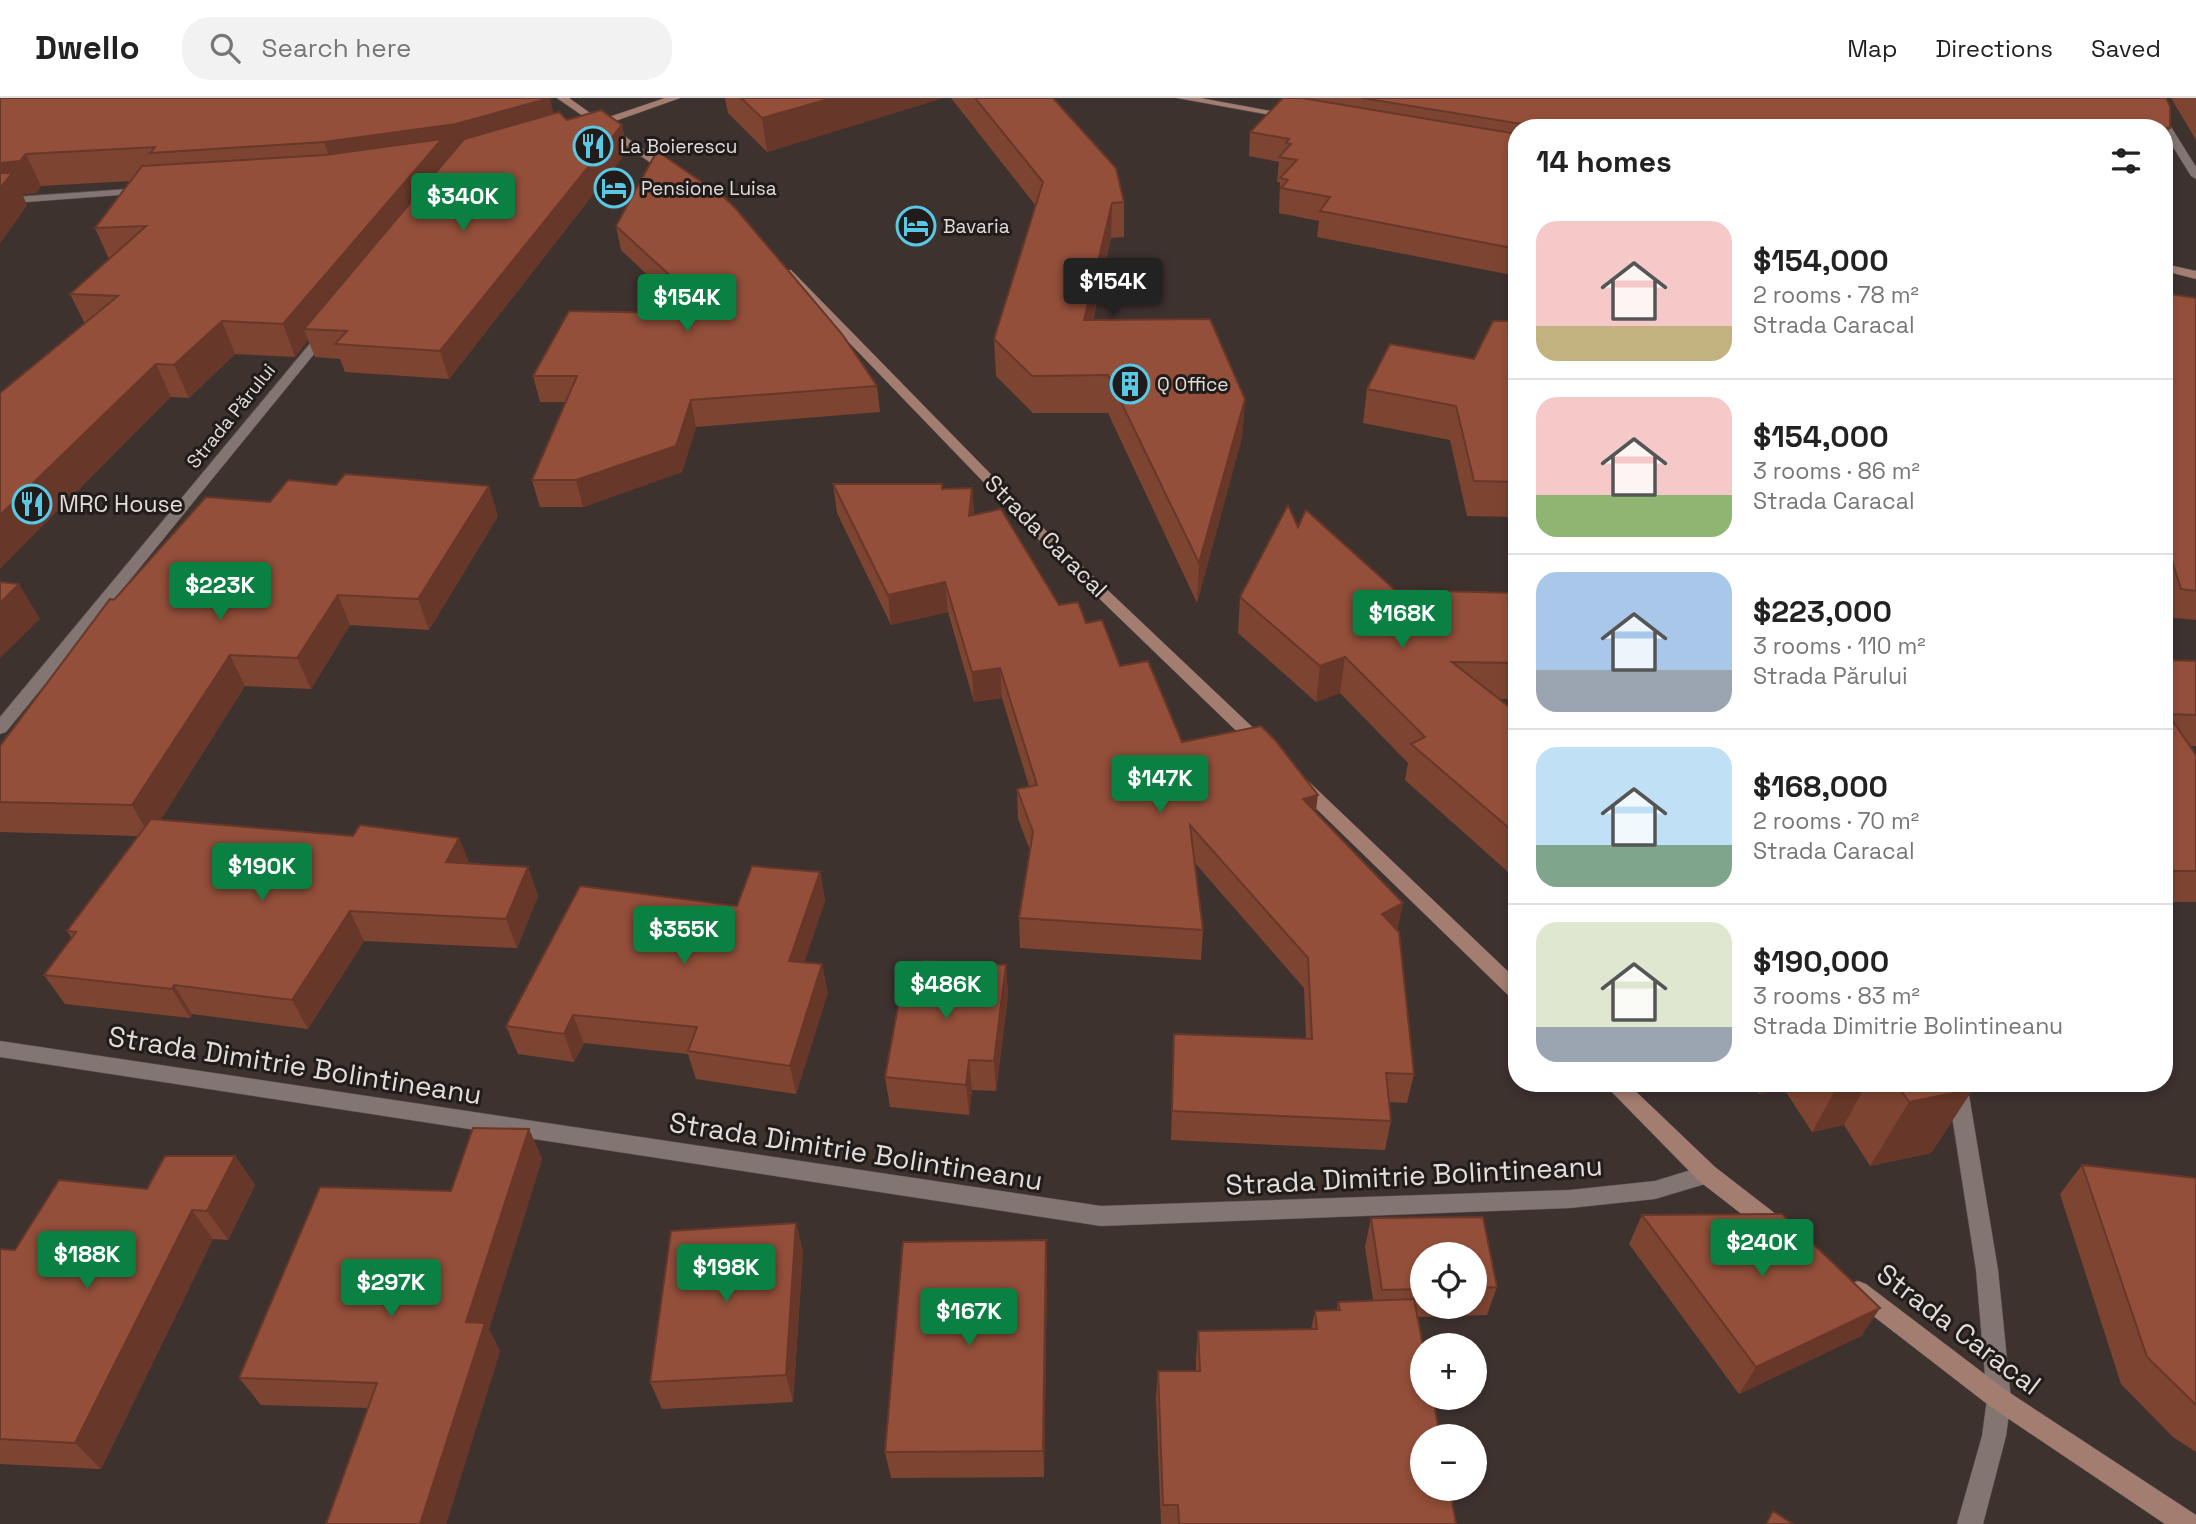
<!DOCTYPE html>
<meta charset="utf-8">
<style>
body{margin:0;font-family:"Space Grotesk",sans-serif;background:#f2f2f2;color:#222;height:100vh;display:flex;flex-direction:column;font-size:26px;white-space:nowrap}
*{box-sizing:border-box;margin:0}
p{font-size:23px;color:#767676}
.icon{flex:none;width:38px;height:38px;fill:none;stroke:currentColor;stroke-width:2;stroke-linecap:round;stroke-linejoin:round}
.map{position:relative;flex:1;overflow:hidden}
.details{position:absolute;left:1508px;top:21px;width:665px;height:973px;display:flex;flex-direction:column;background:#fff;border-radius:28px;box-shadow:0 4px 10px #0003}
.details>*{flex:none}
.buttons{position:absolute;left:1410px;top:1144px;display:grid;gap:14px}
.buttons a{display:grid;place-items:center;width:77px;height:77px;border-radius:50%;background:#fff;box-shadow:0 4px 10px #0003;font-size:35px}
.price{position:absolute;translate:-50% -60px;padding:0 16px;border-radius:7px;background:#0b8043;color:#fff;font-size:23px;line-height:46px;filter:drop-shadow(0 2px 4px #0008)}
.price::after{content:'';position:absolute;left:50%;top:42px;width:21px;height:16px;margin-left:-10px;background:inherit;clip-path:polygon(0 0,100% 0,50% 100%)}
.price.active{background:#222;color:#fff}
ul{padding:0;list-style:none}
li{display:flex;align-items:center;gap:21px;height:175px;padding:0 28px}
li+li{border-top:2px solid #e0e0e0}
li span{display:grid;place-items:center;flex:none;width:196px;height:140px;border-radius:21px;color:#555}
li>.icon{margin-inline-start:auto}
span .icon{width:84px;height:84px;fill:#fffc;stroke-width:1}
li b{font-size:30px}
h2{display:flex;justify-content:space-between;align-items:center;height:84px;padding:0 28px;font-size:30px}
header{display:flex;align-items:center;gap:42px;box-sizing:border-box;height:98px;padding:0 35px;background:#fff;border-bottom:2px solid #e0e0e0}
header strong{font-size:33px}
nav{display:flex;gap:38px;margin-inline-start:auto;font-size:24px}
.search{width:490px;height:63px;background:#f2f2f2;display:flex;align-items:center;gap:18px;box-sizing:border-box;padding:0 24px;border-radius:28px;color:#767676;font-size:26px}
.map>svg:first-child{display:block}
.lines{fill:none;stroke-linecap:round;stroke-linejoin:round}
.street-casing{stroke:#59504e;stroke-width:1}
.secondary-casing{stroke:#59504e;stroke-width:1}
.street{fill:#837571;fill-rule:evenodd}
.secondary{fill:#a47d71;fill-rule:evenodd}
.wall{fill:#7e4432;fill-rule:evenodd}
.shaded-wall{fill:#673729}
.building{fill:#934f3a;stroke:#673729;stroke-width:2}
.labels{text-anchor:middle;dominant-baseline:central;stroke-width:6;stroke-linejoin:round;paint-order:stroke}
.far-poi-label{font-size:19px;fill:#e3dcda;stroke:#211c1a;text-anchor:start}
.far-street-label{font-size:19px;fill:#e3dcda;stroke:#211c1a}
.poi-label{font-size:23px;fill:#e3dcda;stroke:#211c1a;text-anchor:start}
.street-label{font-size:23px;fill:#e3dcda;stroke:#211c1a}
.near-street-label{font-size:28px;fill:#e3dcda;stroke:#211c1a}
</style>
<header>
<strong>Dwello</strong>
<div class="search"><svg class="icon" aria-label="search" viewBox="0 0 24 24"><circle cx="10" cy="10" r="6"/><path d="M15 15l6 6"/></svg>Search here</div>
<nav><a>Map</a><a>Directions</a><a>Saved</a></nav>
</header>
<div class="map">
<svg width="2196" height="1426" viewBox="0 0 2196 1426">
<rect width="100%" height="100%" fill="#3e322f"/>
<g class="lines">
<defs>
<g id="street">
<polygon points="2143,0 2153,0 2196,69 2196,81 2191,78 2165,36 2165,30 2161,30"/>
<polygon points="143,90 148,93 147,95 0,106 0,100"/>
<polygon points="322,231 332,234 6,634 0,636 0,619"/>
<polygon points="0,943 1101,1108 1570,1092 1655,1083 1707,1067 1715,1069 1718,1076 1715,1083 1655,1101 1570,1110 1101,1128 0,959"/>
<polygon points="1947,985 1967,985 1998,1172 2011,1301 2006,1338 1983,1426 1957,1426 1982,1338 1987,1301 1976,1172"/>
</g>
<g id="secondary">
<polygon points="557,0 569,0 600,22 665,0 680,0 607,26 676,74 667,76"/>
<polygon points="1177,0 1200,0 1298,18 1293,21"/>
<polygon points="2165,166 2196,173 2196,181 2165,173"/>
<polygon points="783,172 791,172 1060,447 1266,642 1268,646 1266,650 1254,650 1050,453 783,176"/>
<polygon points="1300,679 1306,681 1517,882 1517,902 1510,899 1294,689 1291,685 1294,681"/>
<polygon points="1603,985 1627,985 1715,1069 1786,1124 1789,1131 1786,1138 1778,1141 1770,1138 1699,1083"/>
<polygon points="1858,1183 1866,1186 2007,1293 2196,1417 2196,1426 2165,1426 1991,1309 1850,1200 1847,1193 1850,1186"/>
</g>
</defs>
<!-- street casing -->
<use href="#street" class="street-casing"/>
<!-- secondary casing -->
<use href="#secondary" class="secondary-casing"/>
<!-- street -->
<use href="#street" class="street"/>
<!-- secondary -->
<use href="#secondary" class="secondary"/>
</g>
<!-- wall -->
<g class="wall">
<polygon points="0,0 553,16 567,22 622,27 627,53 449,281 345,274 340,261 315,259 308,242 295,259 235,256 189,300 171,299 85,226 70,196 109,161 95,130 131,83 41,88 36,95 22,96 27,107 0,145"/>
<polygon points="725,0 943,0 767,54 728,15"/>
<polygon points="951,0 1053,0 1124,104 1124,139 1111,140 1093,222 1245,301 1242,339 1197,505 1108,315 1033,315 996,278 994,241 1036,108"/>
<polygon points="1283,0 2166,0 2170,30 2165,42 2165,30 1517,30 1517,178 1317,139 1319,123 1279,115 1280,84 1277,84 1279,64 1249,58 1250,34"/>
<polygon points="2171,0 2196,0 2196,42"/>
<polygon points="616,128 877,288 880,314 696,329 682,374 583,409 540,409 532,382 566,304 540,304 533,278 689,216 621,152"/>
<polygon points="2165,167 2169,196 2196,200 2196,522 2165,519"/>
<polygon points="1517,181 1517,207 1512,206"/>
<polygon points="1517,223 1517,419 1467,418 1450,342 1363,325 1367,291 1474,261"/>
<polygon points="833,386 942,391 972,390 974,417 1059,507 1086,525 1182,644 1315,714 1398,832 1414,976 1407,1005 1389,1004 1391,1023 1385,1052 1171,1042 1174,936 1306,941 1304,890 1195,765 1203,832 1201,862 1020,850 1019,820 1030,752 1018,721 1017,691 1029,688 1002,600 974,604 948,514 891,527 837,415"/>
<polygon points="270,404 498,418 429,532 350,527 311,591 245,588 161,721 469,766 528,769 538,798 517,850 364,843 308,931 192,916 190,920 65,906 44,877 72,840 67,833 138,738 0,734 0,648 114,502"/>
<polygon points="1298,429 1395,492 1517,495 1517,601 1499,601 1517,615 1517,782 1405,682 1408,665 1340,595 1316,604 1238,535 1240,499"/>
<polygon points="2165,562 2196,563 2196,648 2190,648 2196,657 2196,804 2165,804"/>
<polygon points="820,774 825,803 804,864 828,894 796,996 696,981 688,956 584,945 574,964 518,956 506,928 737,808"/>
<polygon points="1006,867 1008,898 996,993 972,992 969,1017 890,1009 885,979"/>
<polygon points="1753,985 1969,985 1973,991 1931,1055 1870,1068 1844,1027 1812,1034 1784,991 1759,996"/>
<polygon points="529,1031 542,1061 489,1231 500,1253 446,1426 326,1426 368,1310 261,1307 239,1280 451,1093"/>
<polygon points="235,1058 255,1087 228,1142 213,1141 101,1371 0,1366 0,1151 15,1152 147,1091"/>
<polygon points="2082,1067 2196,1080 2196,1354 2173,1339 2121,1286 2060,1096"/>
<polygon points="1642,1117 1880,1210 1861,1238 1739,1296 1629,1146"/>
<path d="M1483,1119L1497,1189L1487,1217L1417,1219L1423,1248V1300H1433L1440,1339H1423V1391H1450L1456,1426H1161L1156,1300L1158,1273H1196V1260L1198,1233L1311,1231L1315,1213L1337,1212L1338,1204L1373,1202L1365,1149L1371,1120ZM1423,1157H1475V1209H1423Z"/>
<polygon points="796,1125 803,1154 793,1304 662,1311 650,1284"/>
<polygon points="1046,1142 1047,1171 1044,1379 891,1380 885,1354"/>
</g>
<!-- shaded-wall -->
<g class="shaded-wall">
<polygon points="550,0 557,31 464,57 448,60 451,71 304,231 308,242 295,259 283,226 335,75 324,44"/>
<polygon points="832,0 943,0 767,54 762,20"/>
<polygon points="622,27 627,53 449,281 440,253"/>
<polygon points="26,56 41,88 36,95 22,96 27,107 0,145 0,65"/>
<polygon points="1112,105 1111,140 1084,259 1084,222"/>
<polygon points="222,223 235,256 189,300 174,267"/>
<polygon points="156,266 171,299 0,471 0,417"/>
<polygon points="1245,301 1242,339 1197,505 1199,465"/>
<polygon points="691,302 696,329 682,374 583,409 576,382"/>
<polygon points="489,388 498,418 429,532 418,501"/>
<polygon points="972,390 974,419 969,418"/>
<polygon points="945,484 948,514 891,527 888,497"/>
<polygon points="19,486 40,521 0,560 0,505"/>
<polygon points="338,497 350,527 311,591 297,560"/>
<polygon points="230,557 245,588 150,738 132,707"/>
<polygon points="1345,559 1340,595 1316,604 1320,568"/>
<polygon points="1000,570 1002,600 974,604 972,574"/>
<polygon points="1318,697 1314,727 1303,701"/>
<polygon points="459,740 471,769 446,764"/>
<polygon points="528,769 538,798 517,850 506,821"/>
<polygon points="820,774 825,803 795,892 789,863"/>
<polygon points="1403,805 1397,835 1382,816"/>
<polygon points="350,813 364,843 308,931 292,902"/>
<polygon points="822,866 828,894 796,996 790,968"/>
<polygon points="1006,867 1008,898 996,993 994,963"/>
<polygon points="174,887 192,916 190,920 172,891"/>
<polygon points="573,917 584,945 574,964 564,936"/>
<polygon points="969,962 972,992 969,1017 966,987"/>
<polygon points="1765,985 1787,985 1784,991 1759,996"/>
<polygon points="1839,985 1867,985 1844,1027 1812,1034"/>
<polygon points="1973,991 1931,1055 1870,1068 1909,1004"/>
<polygon points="529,1031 542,1061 489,1231 500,1253 446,1426 420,1426 466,1224"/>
<polygon points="235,1058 255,1087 228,1142 207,1113"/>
<polygon points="192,1112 213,1141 101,1371 75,1345"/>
<polygon points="796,1125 803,1154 793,1304 786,1277"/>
<polygon points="1046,1142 1047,1171 1044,1379 1043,1353"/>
<polygon points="1880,1210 1861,1238 1739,1296 1756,1269"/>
</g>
<!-- building -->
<g class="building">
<polygon points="0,0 550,0 456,26 324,44 150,55 155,49 26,56 20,63 0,65"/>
<polygon points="741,0 832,0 762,20"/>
<polygon points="975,0 1053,0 1116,70 1124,104 1112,105 1084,222 1210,221 1245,301 1199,465 1108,277 1032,278 994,241 1043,84"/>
<polygon points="1283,0 1302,0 1517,36 1517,151 1320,113 1330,99 1281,90 1288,82 1280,80 1297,62 1279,59 1291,46 1286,45 1289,41 1250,34"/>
<polygon points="1362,0 2166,0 2170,8 2170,30 2126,27 2126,30 1522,30 1522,26"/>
<polygon points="601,12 622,27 440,253 335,246 347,233 304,231 464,41 559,14 567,22"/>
<polygon points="442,41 283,226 222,223 174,267 156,266 0,417 0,295 118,198 70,196 146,128 95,130 142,68 325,57"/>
<polygon points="657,53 725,100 737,112 842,236 877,288 691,302 676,348 576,382 532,382 577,278 533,278 569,213 712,216 616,128"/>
<polygon points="0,75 12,75 0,90"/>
<polygon points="2165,167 2169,168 2169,196 2196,200 2196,493 2181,491 2172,463 2165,462"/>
<polygon points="1493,223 1517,223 1517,384 1474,383 1456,308 1367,291 1390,246 1474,261"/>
<polygon points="345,376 489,388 418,501 338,497 297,560 230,557 132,707 0,704 0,648 110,501 114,502 206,399 270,404 288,382 336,387"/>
<polygon points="833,386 942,386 942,391 972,390 969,418 1001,411 1059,507 1078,504 1086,525 1102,522 1120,568 1148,563 1182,644 1261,628 1275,642 1318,697 1303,701 1403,805 1382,816 1399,834 1414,976 1386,975 1391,1023 1172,1013 1174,936 1312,941 1308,860 1190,727 1203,832 1019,820 1033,734 1017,691 1037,687 1000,570 972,574 945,484 888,497"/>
<polygon points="1288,407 1298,429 1306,412 1395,492 1517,495 1517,565 1452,564 1517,615 1517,737 1411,646 1425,639 1345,559 1320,568 1240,499"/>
<polygon points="0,484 19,486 0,505"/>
<polygon points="2165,562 2196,563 2196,617 2168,616 2196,657 2196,773 2165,773"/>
<polygon points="151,721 353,738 360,727 459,740 446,764 528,769 506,821 350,813 292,902 174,887 172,891 44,877 76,834 67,833"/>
<polygon points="752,768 820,774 789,863 822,866 790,968 688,953 697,929 573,917 564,936 506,928 580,788 737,808"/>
<polygon points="923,863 1006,867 994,963 969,962 966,987 885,979 905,871 921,872"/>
<polygon points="1896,985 1969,985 1973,991 1909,1004"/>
<polygon points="473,1030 529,1031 466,1224 485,1225 420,1426 326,1426 377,1285 239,1280 320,1089 451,1093"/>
<polygon points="165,1058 235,1058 207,1113 192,1112 75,1345 0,1341 0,1151 15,1152 59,1082 147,1091"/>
<polygon points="2082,1067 2196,1080 2196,1307 2147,1259"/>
<polygon points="1782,1116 1880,1210 1756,1269 1642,1117"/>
<polygon points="1483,1119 1497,1189 1475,1190 1475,1157 1423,1157 1423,1191 1382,1192 1371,1120"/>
<polygon points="796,1125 786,1277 650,1284 671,1133"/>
<polygon points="1046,1142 1043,1353 885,1354 903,1144"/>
<polygon points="1414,1201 1423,1248 1423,1300 1433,1300 1440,1339 1423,1339 1423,1391 1450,1391 1456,1426 1179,1426 1178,1407 1163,1407 1158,1273 1200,1273 1198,1233 1317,1231 1315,1213 1340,1212 1338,1204"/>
<polygon points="1773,1413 1793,1426 1766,1426"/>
</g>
<!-- icons -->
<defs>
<symbol id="restaurant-ring" viewBox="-11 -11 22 22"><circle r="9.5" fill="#211c1a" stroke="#5ac8e5" stroke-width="1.5"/><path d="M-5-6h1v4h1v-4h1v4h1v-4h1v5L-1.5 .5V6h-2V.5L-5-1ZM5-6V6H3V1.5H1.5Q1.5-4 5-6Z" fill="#5ac8e5"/></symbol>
<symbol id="hotel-ring" viewBox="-11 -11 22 22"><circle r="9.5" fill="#211c1a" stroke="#5ac8e5" stroke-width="1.5"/><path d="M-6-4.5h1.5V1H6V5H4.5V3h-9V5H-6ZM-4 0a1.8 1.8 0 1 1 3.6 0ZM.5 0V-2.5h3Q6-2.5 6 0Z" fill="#5ac8e5"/></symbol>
<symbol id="building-ring" viewBox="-11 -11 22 22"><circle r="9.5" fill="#211c1a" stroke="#5ac8e5" stroke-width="1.5"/><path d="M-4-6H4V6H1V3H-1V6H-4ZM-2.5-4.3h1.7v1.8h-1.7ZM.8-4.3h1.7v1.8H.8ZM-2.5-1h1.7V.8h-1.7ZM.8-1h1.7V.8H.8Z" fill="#5ac8e5"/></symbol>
</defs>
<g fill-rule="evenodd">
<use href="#restaurant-ring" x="571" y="26" width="44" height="44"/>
<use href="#hotel-ring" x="592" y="68" width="44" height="44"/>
<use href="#hotel-ring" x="894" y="106" width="44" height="44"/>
<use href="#building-ring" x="1108" y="264" width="44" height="44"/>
<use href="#restaurant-ring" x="10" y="384" width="44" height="44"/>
</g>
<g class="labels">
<!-- far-poi labels -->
<g class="far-poi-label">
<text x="620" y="48">La Boierescu</text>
<text x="641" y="90">Pensione Luisa</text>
<text x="943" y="128">Bavaria</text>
<text x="1157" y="286">Q Office</text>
</g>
<!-- far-street labels -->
<g class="far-street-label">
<text transform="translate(231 318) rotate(-51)">Strada Părului</text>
</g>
<!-- poi labels -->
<g class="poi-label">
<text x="59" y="406">MRC House</text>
</g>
<!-- street labels -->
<g class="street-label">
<text transform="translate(1046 438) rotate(45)">Strada Caracal</text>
</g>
<!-- near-street labels -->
<g class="near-street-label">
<text transform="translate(295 967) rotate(9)">Strada Dimitrie Bolintineanu</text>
<text transform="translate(856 1053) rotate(9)">Strada Dimitrie Bolintineanu</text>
<text transform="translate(1414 1077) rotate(-3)">Strada Dimitrie Bolintineanu</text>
<text transform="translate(1959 1231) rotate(37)">Strada Caracal</text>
</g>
</g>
</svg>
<div class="buttons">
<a><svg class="icon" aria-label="locate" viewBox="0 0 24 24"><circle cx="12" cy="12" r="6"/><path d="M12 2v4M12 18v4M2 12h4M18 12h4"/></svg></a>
<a>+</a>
<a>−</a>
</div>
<b class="price" style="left:463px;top:135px">$340K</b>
<b class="price active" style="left:1113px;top:220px">$154K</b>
<b class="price" style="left:687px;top:236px">$154K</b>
<b class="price" style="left:220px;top:524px">$223K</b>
<b class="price" style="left:1402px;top:552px">$168K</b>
<b class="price" style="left:1160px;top:717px">$147K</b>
<b class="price" style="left:262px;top:805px">$190K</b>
<b class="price" style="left:684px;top:868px">$355K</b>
<b class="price" style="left:946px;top:923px">$486K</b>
<b class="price" style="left:1762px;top:1181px">$240K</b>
<b class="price" style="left:87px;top:1193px">$188K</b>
<b class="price" style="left:726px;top:1206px">$198K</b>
<b class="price" style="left:391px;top:1221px">$297K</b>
<b class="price" style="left:969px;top:1250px">$167K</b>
<section class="details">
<h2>14 homes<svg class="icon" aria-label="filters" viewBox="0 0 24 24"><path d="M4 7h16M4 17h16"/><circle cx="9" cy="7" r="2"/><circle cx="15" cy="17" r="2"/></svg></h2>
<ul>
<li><span style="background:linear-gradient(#f6c9c9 75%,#c2b280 0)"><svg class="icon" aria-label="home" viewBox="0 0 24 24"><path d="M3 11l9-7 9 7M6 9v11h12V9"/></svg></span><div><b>$154,000</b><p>2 rooms · 78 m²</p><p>Strada Caracal</p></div></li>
<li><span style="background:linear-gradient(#f6c9c9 70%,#8fb573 0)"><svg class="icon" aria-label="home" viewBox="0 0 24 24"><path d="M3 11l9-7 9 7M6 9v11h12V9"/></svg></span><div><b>$154,000</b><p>3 rooms · 86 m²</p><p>Strada Caracal</p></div></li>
<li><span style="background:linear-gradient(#a9c7e8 70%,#9aa5b1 0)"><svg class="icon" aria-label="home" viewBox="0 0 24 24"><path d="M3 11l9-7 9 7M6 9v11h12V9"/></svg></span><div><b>$223,000</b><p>3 rooms · 110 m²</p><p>Strada Părului</p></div></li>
<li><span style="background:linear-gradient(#bfe0f5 70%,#7fa58c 0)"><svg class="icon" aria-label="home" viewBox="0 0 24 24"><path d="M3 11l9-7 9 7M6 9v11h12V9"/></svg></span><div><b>$168,000</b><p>2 rooms · 70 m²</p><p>Strada Caracal</p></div></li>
<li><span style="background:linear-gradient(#dfe7d0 75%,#9aa5b1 0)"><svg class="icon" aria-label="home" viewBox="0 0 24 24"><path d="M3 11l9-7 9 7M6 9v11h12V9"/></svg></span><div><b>$190,000</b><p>3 rooms · 83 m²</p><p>Strada Dimitrie Bolintineanu</p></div></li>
</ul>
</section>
</div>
